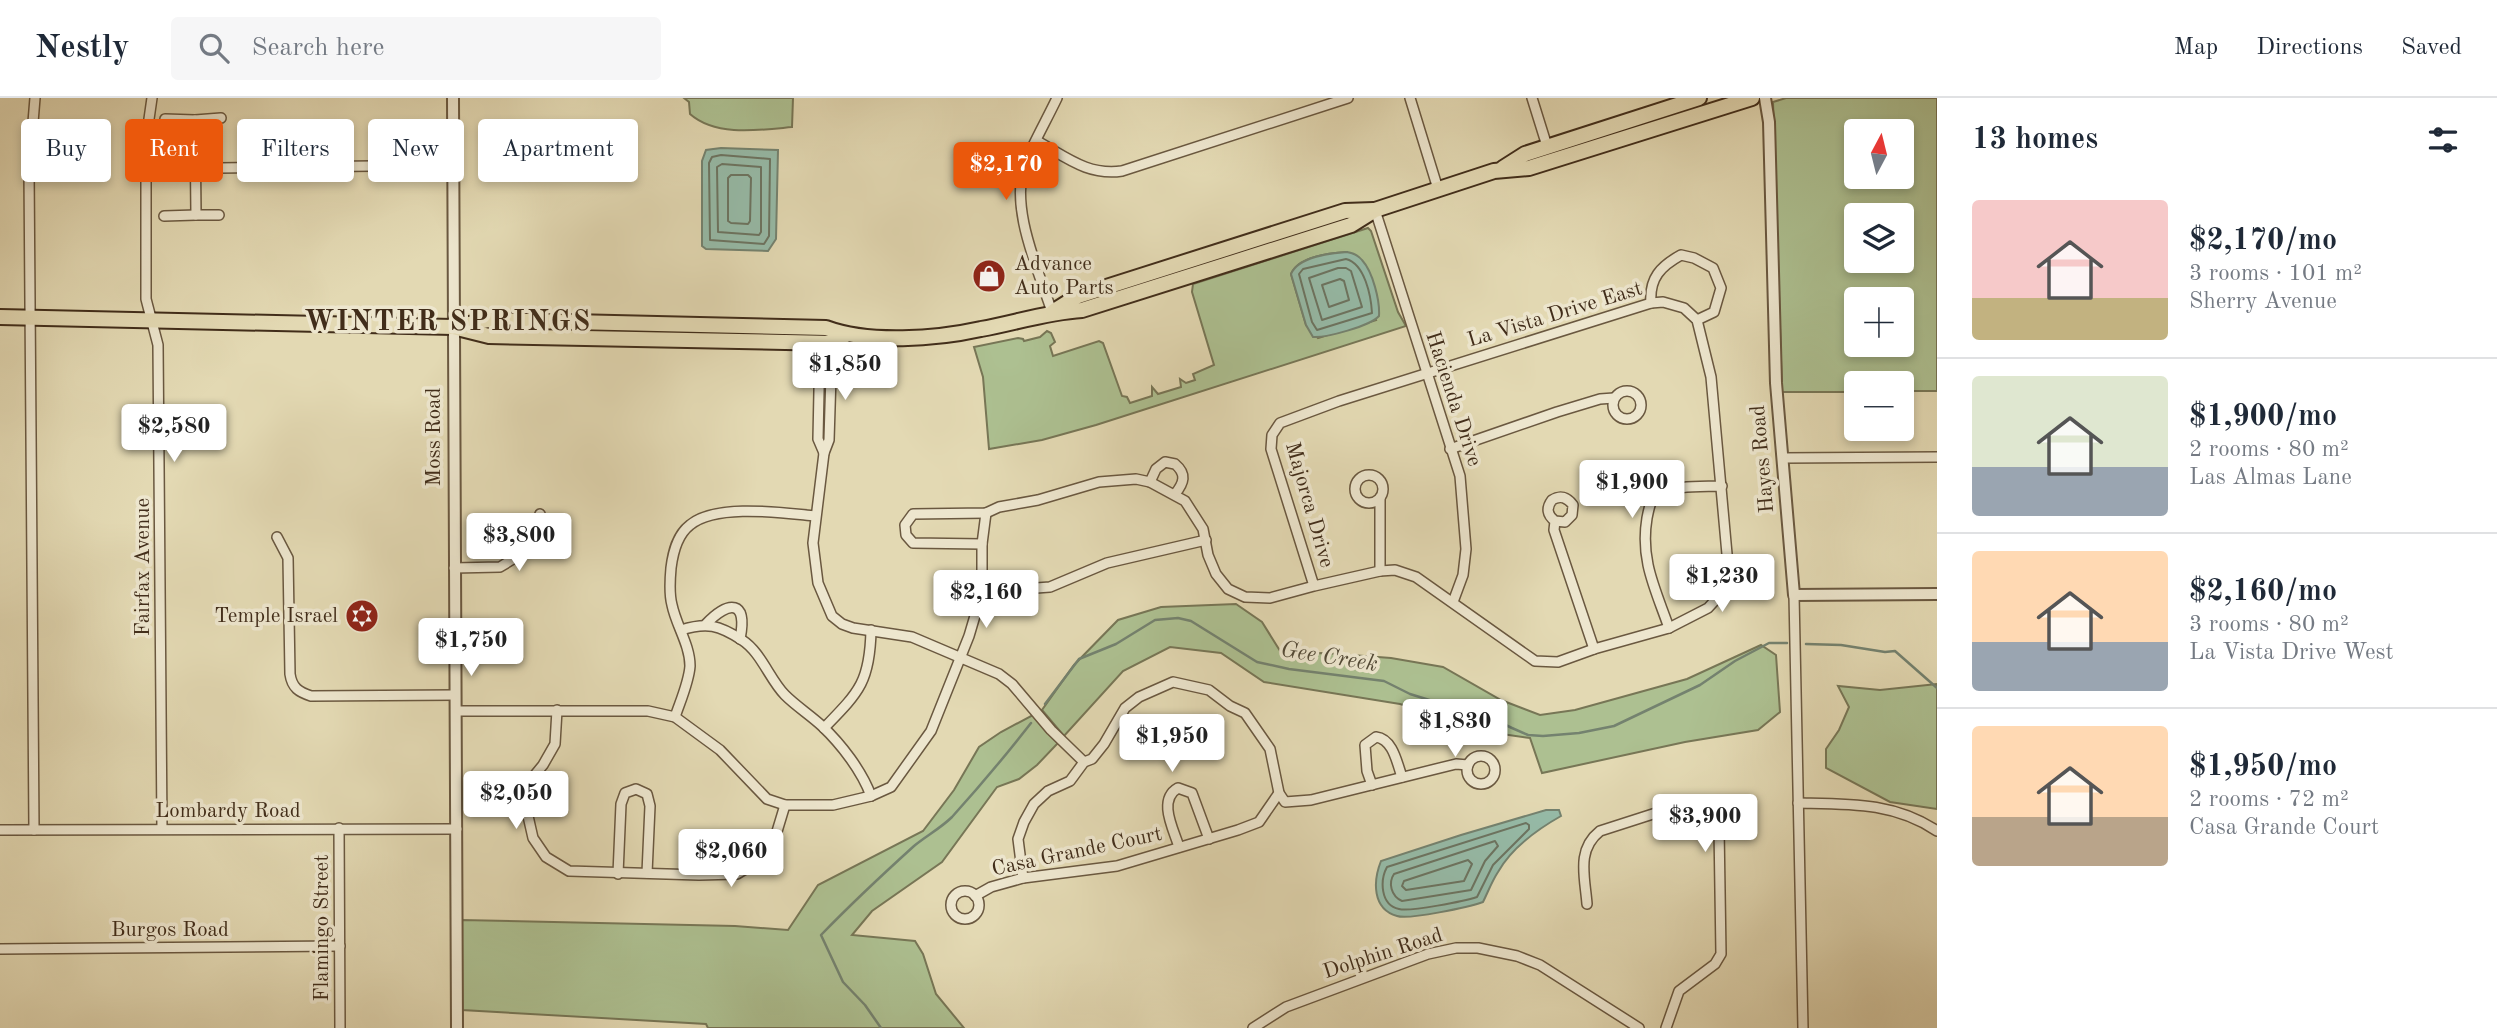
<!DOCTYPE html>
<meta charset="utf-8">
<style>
body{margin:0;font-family:"Old Standard TT",serif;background:#f6f6f7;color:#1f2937;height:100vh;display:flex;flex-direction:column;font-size:26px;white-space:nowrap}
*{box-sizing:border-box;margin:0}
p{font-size:23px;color:#747a83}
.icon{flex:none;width:38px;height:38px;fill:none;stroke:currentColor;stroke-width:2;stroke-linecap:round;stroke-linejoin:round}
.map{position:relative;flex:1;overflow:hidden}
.details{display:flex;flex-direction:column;background:#fff;width:560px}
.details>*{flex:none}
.banner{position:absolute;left:21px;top:21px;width:665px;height:63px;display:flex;gap:14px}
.needle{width:46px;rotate:7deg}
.buttons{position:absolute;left:1844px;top:21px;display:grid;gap:14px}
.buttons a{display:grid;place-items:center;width:70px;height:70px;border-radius:7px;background:#fff;box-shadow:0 4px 10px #0003;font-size:35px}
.price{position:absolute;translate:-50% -60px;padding:0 16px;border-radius:7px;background:#fff;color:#222;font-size:23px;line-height:46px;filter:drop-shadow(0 2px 4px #0008)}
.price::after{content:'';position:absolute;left:50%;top:42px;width:21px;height:16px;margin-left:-10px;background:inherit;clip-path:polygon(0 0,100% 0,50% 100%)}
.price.on{background:#ea580c;color:#fff}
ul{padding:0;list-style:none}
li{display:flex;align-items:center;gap:21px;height:175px;padding:0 35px}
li+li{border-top:2px solid #e0e1e3}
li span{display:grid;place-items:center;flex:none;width:196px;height:140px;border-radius:7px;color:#555}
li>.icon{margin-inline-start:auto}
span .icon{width:84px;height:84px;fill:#fffc;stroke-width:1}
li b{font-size:30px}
h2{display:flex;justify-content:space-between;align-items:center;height:84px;padding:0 35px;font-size:30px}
.pill{padding:0 24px;border-radius:7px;background:#fff;box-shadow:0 4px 10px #0003;font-size:24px;line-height:63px}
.pill.on{background:#ea580c;color:#fff}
header{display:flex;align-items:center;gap:42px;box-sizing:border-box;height:98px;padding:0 35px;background:#fff;border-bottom:2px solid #e0e1e3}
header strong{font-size:33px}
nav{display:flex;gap:38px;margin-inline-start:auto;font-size:24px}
.search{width:490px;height:63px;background:#f6f6f7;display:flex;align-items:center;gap:18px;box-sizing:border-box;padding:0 24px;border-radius:7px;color:#747a83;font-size:26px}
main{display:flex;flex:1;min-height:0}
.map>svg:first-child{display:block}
.green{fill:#adc091;stroke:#777656;stroke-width:2;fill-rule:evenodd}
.water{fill:#96bba8;stroke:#74826f;stroke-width:2}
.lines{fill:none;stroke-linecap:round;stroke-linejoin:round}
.shore{stroke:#6c7461;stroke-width:2}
.stream{stroke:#74826f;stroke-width:2.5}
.minor-casing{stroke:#6a5840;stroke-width:12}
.tertiary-casing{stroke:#6a5840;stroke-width:14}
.primary-casing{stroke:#412d1a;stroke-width:18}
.minor{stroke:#ede6ce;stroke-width:9}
.tertiary{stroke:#ede6ce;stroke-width:10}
.primary{stroke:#e3d9b3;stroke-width:14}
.labels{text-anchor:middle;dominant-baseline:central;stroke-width:7;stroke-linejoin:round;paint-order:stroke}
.poi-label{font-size:21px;fill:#412d1a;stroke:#ede6ce;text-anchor:start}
.street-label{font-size:21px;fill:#412d1a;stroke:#ede6ce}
.water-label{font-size:23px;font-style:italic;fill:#524936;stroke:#ede6ce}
.district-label{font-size:28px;font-weight:bold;letter-spacing:2px;fill:#412d1a;stroke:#ede6ce}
</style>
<header>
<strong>Nestly</strong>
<div class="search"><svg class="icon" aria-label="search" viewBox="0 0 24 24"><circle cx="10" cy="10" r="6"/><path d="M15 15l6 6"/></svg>Search here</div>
<nav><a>Map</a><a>Directions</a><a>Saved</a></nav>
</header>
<main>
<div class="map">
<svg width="1937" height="930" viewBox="0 0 1937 930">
<rect width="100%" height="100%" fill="#e3d9b3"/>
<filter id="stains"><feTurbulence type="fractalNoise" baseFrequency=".00286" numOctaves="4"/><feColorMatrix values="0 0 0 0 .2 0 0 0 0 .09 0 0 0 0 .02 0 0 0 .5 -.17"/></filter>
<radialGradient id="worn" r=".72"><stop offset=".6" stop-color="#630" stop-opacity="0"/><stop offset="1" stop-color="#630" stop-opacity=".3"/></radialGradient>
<!-- green -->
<g class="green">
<path d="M684,0H793L792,29C760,32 716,39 690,16L689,4Z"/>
<path d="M1786,0H1937V293H1902V285H1857V294H1782L1773,4ZM1857,33H1902V79H1857ZM1857,117H1902V163H1857ZM1857,201H1902V247H1857Z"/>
<path d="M1368,130L1371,133L1398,214L1406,228L1096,327L1042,342L989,351L983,279L974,249L1018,240L1023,241L1024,243L1040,239L1047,233L1051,235L1055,244L1050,248L1053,258L1099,243L1103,245L1122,298L1127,299L1130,305L1152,298V289L1158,296L1181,289L1180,281L1186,285L1195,282L1193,276L1214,267L1192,194L1193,186ZM1347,154L1376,222L1318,240L1306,227L1291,176C1298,159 1330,155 1347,154Z"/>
<polygon points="1236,506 1262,524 1282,556 1325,555 1391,560 1443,569 1501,602 1540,617 1575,612 1687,581 1761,547 1776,557 1780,614 1758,632 1685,644 1542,675 1530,640 1495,635 1400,606 1264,584 1221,555 1170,549 1123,573 1064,638 1042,612 1074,567 1118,522 1161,509"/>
<polygon points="1937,586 1937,711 1890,704 1826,670 1826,651 1839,632 1849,609 1838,588 1880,592"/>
<polygon points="1033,617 1058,645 1037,667 1019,681 997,689 942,764 872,813 852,837 915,843 923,856 936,896 964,930 708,930 706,926 462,912 462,822 735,828 788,832 818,787 923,733 954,692 979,649 1001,634"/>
</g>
<!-- water -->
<g class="water">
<polygon points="721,50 778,52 776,141 768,153 706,151 702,148 702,63 706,52"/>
<path d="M1347,154C1353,155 1358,157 1362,162C1373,174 1380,203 1379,218C1370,228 1326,240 1313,239L1306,227L1291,176C1298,159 1330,155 1347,154Z"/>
<path d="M1546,712H1559L1561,718C1538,731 1511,751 1498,774C1492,783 1488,794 1483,804C1469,809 1409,822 1397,818C1372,811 1373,783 1381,763L1461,737Z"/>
</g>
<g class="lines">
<!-- shore -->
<g class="shore">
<polygon points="721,57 770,61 769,138 764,146 710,142 709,65 712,59"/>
<polygon points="722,66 761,69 761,134 759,137 718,134 717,69"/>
<polygon points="731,77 748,77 751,80 750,123 748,126 731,125 728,123 728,80"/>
<path d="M1346,161C1365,166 1371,198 1372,215L1317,232L1312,224L1299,176L1303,171Z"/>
<polygon points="1338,170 1346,170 1351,173 1362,209 1322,222 1309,180"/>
<polygon points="1340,181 1344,183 1349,202 1329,209 1322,187"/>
<path d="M1526,725L1529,727V731L1493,767L1477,799C1465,803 1410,814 1399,811C1380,807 1380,782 1387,769Z"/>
<path d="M1495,743L1498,748L1485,763L1471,792L1402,803C1391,798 1388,785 1394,776Z"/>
<polygon points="1468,762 1472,766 1464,783 1406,792 1402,788 1404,783"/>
</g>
<!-- stream -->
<g class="stream">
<polyline points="1806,546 1841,547 1885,554 1895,553 1937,590"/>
<polyline points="1045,606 1079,561 1116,546 1155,522 1178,520 1191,523 1257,564 1289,571 1384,583 1410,596 1439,605 1461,606 1512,630 1528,637 1543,638 1579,635 1614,628 1700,587 1735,563 1769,545 1787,545"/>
<path d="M881,930L865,907L843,884L821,837C851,806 882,777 914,748C926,738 941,730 952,719C980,688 1006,657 1031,625"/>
</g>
<defs>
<g id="minor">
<polyline points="152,0 146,42 146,201 158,247 162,731"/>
<polyline points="1410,0 1438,91"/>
<polyline points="1532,0 1547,48"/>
<polyline points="165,21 195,22"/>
<path d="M1037,43C1066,59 1088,78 1122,73L1348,0"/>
<polyline points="145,71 452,67"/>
<polyline points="1375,112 1460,378 1466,451 1463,477 1453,504"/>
<polyline points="219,117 196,117 195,22 221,20"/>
<polyline points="164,118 196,117"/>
<path d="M1651,205C1649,180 1661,168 1681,157L1694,160L1713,170L1721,190L1714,214L1697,222"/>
<path d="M1052,214C1038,171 1008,107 1026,63C1035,42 1047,21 1057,0"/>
<polyline points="820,245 818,341 824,355"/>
<polyline points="832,245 829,342 824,355 813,445 818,485 832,518 842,526 853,530 912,539 999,576 1012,586 1051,632 1084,664"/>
<circle cx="1627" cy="307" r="14"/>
<polyline points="1450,351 1557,314 1600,301 1614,300"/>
<polyline points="1783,360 1937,359"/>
<circle cx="1369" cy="391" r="14"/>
<path d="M1150,384L1156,371L1165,364L1175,366C1187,376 1184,385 1175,396"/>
<path d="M1555,423L1565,424L1572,417L1573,407C1567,399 1560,397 1552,402C1546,410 1547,417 1555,423L1554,432L1594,551"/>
<path d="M277,439L288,460L290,576C292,590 299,594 311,598L455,597"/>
<polyline points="982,446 913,445 906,437 905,427 913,416 986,415 999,409 1038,402 1099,384 1136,381 1150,384 1185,403 1203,431 1208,457 1216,476 1228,491 1245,499 1270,500 1314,488 1380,473 1395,472 1416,479 1535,563 1558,564 1594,551 1669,530 1708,510 1720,497 1727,471 1727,456 1711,279 1697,222 1684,210 1663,204 1651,205 1339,303 1280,325 1272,337 1271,351 1314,488"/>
<polyline points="454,470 500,469 513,461 535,436 540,416"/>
<polyline points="1380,473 1380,400"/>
<polyline points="982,494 1050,489 1107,465 1206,442"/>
<polyline points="1794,497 1803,930"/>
<path d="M706,526C729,502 748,502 740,541"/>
<path d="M1669,530C1655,490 1640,462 1647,420C1649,411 1650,401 1658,396C1675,387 1703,389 1722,388"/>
<path d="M681,532C707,524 719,527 742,542C761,554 770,582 785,597C796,608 810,617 822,628C841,646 862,673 871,698"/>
<polyline points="557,612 555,646 543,667 529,684 528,718 533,740 546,759 569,773 699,777 737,776 762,761 775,740 785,707"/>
<polyline points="456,613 648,613 675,619 720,652 767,701 785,707 833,707 871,698 891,689 931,633 969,538 982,494 982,446 986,415"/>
<path d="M675,619C680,604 689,584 690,568C690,547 676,527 672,507C669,496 670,481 671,470C673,454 677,437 690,427C716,405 783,415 815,418"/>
<path d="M824,630C859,594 870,584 871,532"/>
<circle cx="1481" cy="672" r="14"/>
<path d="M1372,687L1367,673L1365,647L1376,639C1393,641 1397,665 1402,679"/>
<path d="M1798,705C1848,706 1894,704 1937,733"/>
<polyline points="339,730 340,930"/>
<polyline points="0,732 457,731"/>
<polyline points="34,732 29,73 35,0"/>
<path d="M1179,749C1174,732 1157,702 1178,690L1192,695L1209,741"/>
<polyline points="618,776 621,706 625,695 636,691 647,696 650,708 647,775"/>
<polyline points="1023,780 1018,741 1024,724 1034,706 1048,693 1070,683 1084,664 1092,661 1104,646 1125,610 1139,599 1173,584 1209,592 1230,608 1245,615 1270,651 1279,695 1285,704 1311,702 1456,666 1468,667"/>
<circle cx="965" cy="807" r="14"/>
<polyline points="975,798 991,789 1023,780 1117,768 1238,732 1259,724 1279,695"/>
<path d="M1587,806C1585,779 1576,752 1600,733L1684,706C1702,707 1714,712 1719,730L1721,856L1715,866L1679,893L1666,930"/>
<polyline points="0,851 340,848"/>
<polyline points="1253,930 1286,909 1428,856 1456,850 1478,850 1517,858 1540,867 1639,930"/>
</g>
<g id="tertiary">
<polyline points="453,0 457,930"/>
<polyline points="1765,0 1769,24 1776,285 1794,497 1937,496"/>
</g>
<g id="primary">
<polyline points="1503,70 1525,56 1699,0"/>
<polyline points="1054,213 1078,198 1345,113 1374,112"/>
<polyline points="0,219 453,229 489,238 832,245 846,237"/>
<path d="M453,229L489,222L826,230C869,246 936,241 981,231C1015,225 1047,214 1082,212L1351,127L1375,112L1494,73L1529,70L1752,0"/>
</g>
</defs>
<!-- minor casing -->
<use href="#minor" class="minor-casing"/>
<!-- tertiary casing -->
<use href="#tertiary" class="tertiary-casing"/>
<!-- primary casing -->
<use href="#primary" class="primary-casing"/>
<!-- minor -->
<use href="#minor" class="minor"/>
<!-- tertiary -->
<use href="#tertiary" class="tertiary"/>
<!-- primary -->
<use href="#primary" class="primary"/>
</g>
<!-- icons -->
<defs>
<symbol id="shop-disc" viewBox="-11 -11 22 22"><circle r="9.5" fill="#8f2418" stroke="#ede6ce"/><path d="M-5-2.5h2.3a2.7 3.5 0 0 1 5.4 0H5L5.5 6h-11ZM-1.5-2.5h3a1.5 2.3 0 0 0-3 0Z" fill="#fff"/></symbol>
<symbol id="synagogue-disc" viewBox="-11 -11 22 22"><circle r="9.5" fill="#8f2418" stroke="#ede6ce"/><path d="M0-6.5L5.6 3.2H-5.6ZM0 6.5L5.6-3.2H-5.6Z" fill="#fff"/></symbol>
</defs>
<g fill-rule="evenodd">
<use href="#shop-disc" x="970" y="159" width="38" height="38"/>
<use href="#synagogue-disc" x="343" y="499" width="38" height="38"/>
</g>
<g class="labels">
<!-- poi labels -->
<g class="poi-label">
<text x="1014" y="166">Advance<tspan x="1014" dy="24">Auto Parts</tspan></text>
<text x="338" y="518" text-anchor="end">Temple Israel</text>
</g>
<!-- street labels -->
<g class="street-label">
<text transform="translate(1555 217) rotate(-17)">La Vista Drive East</text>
<text transform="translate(1453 301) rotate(72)">Hacienda Drive</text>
<text transform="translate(434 339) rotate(-90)">Moss Road</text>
<text transform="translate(1763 361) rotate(-95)">Hayes Road</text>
<text transform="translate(1309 407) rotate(74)">Majorca Drive</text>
<text transform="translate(143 469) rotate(-90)">Fairfax Avenue</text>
<text x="228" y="713">Lombardy Road</text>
<text transform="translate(1077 754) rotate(-12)">Casa Grande Court</text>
<text transform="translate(322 830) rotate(-90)">Flamingo Street</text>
<text x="170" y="832">Burgos Road</text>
<text transform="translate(1383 856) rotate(-18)">Dolphin Road</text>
</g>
<!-- water labels -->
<g class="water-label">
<text transform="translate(1329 559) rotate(9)">Gee Creek</text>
</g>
<!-- district labels -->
<g class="district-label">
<text x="448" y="225">WINTER SPRINGS</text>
</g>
</g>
<rect width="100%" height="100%" filter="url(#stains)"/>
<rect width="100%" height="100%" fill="url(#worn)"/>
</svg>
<div class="buttons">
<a><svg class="needle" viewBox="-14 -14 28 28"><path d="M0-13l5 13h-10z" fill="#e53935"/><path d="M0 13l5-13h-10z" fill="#747a83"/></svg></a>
<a><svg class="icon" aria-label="layers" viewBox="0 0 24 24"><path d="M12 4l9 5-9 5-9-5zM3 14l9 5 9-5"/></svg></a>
<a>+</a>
<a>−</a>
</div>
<b class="price on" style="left:1006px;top:104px">$2,170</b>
<b class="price" style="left:845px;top:304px">$1,850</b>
<b class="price" style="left:174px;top:366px">$2,580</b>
<b class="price" style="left:1632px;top:422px">$1,900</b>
<b class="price" style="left:519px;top:475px">$3,800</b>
<b class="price" style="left:1722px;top:516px">$1,230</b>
<b class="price" style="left:986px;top:532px">$2,160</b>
<b class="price" style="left:471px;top:580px">$1,750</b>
<b class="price" style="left:1455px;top:661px">$1,830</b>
<b class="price" style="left:1172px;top:676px">$1,950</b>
<b class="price" style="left:516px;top:733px">$2,050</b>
<b class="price" style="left:1705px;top:756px">$3,900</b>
<b class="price" style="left:731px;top:791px">$2,060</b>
<div class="banner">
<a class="pill">Buy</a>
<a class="pill on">Rent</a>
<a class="pill">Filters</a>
<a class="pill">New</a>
<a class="pill">Apartment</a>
</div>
</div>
<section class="details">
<h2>13 homes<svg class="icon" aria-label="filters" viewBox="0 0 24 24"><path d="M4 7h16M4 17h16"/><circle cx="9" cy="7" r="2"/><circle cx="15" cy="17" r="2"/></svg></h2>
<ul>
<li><span style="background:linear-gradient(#f6c9c9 70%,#c2b280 0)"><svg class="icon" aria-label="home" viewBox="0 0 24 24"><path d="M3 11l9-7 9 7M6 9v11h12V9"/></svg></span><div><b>$2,170/mo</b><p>3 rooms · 101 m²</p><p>Sherry Avenue</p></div></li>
<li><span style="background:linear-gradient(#dfe7d0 65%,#9aa5b1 0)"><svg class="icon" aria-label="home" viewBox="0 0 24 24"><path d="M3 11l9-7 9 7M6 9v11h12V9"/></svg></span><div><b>$1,900/mo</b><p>2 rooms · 80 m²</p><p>Las Almas Lane</p></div></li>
<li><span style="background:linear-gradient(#ffd9b3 65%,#9aa5b1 0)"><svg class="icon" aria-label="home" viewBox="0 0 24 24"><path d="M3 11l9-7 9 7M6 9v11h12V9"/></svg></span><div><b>$2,160/mo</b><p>3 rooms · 80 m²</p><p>La Vista Drive West</p></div></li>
<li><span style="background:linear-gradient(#ffd9b3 65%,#b9a48a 0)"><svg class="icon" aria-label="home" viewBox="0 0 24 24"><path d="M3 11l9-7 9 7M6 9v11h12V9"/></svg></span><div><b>$1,950/mo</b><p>2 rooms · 72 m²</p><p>Casa Grande Court</p></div></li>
</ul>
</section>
</main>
